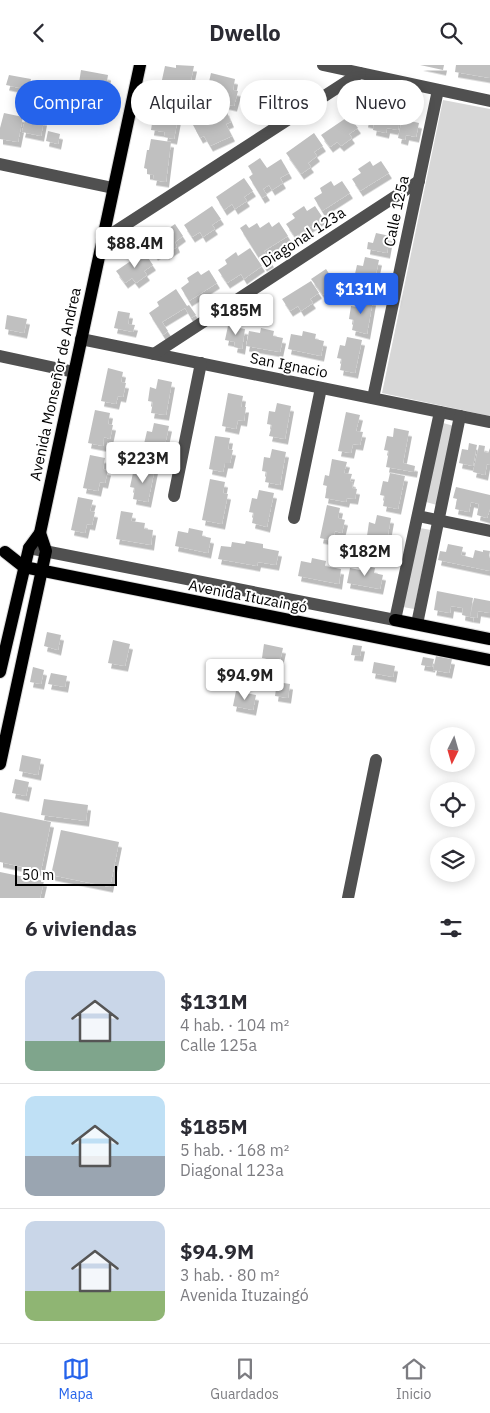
<!DOCTYPE html>
<html lang="es">
<meta charset="utf-8">
<style>
body{margin:0;font-family:"IBM Plex Sans",sans-serif;background:#f7f7f7;color:#2b2b33;height:100vh;display:flex;flex-direction:column;font-size:19px;white-space:nowrap}
*{box-sizing:border-box;margin:0}
p{font-size:16px;color:#7c7c81}
.icon{flex:none;width:28px;height:28px;fill:none;stroke:currentColor;stroke-width:2;stroke-linecap:round;stroke-linejoin:round}
.map{position:relative;height:833px;overflow:hidden}
.side{display:flex;flex-direction:column;background:#fff;flex:1}
.side>*{flex:none}
.top-card{position:absolute;left:15px;top:15px;width:460px;height:45px;display:flex;gap:10px}
.needle{width:32px;rotate:185deg}
.fabs{position:absolute;left:430px;top:662px;display:grid;gap:10px}
.fabs a{display:grid;place-items:center;width:45px;height:45px;border-radius:50%;background:#fff;box-shadow:0 2px 12px #0003;font-size:25px}
.scale{position:absolute;left:15px;bottom:12px;width:102px;box-sizing:border-box;padding-left:5px;border:2px solid #000;border-top:0;font-size:14px;line-height:18px;white-space:nowrap;color:#000;-webkit-text-stroke:4px #fff;paint-order:stroke}
.price{position:absolute;translate:-50% -42px;padding:0 11px;border-radius:5px;background:#fff;color:#222;font-size:16px;line-height:32px;filter:drop-shadow(0 1px 2px #0008)}
.price::after{content:'';position:absolute;left:50%;top:30px;width:15px;height:11px;margin-left:-8px;background:inherit;clip-path:polygon(0 0,100% 0,50% 100%)}
.price.active{background:#2563eb;color:#fff}
ul{padding:0;list-style:none}
li{display:flex;align-items:center;gap:15px;height:125px;padding:0 25px}
li+li{border-top:1px solid #e1e1e2}
li span{display:grid;place-items:center;flex:none;width:140px;height:100px;border-radius:10px;color:#555}
li>.icon{margin-inline-start:auto}
span .icon{width:60px;height:60px;fill:#fffc;stroke-width:1}
li b{font-size:21px}
h2{display:flex;justify-content:space-between;align-items:center;height:60px;padding:0 25px;font-size:21px}
.chip{padding:0 18px;border-radius:22px;background:#fff;box-shadow:0 2px 12px #0003;font-size:18px;line-height:45px}
.chip.active{background:#2563eb;color:#fff}
header{display:flex;justify-content:space-between;align-items:center;height:65px;padding:0 25px;background:#fff;font-size:22px;font-weight:700}
.tabs{display:flex;justify-content:space-around;align-items:center;height:70px;border-top:1px solid #e1e1e2;background:#fff;font-size:14px;color:#7c7c81}
.tabs a{display:grid;justify-items:center;gap:2px}
.tabs .active{color:#2563eb}
.map>svg:first-child{display:block}
.green{fill:#d7d7d7}
.building{fill:#c0c0c0;filter:url(#shadow)}
.lines{fill:none;stroke-linecap:round;stroke-linejoin:round}
.major-casing{stroke:#dbdbdb;stroke-width:14}
.minor{stroke:#505050;stroke-width:12}
.major{stroke:#000;stroke-width:12}
.labels{text-anchor:middle;dominant-baseline:central;stroke-width:4;stroke-linejoin:round;paint-order:stroke}
.street-label{font-size:15px;fill:#000;stroke:#fff}
</style>
<header><svg class="icon" aria-label="back" viewBox="0 0 24 24"><path d="M15 5l-7 7 7 7"/></svg>Dwello<svg class="icon" aria-label="search" viewBox="0 0 24 24"><circle cx="10" cy="10" r="6"/><path d="M15 15l6 6"/></svg></header>
<div class="map">
<svg width="490" height="833" viewBox="0 0 490 833">
<defs>
<filter id="shadow"><feDropShadow dx="3" dy="5.5" stdDeviation="0" flood-color="#0004"/></filter>
</defs>
<rect width="100%" height="100%" fill="#fff"/>
<!-- green -->
<g class="green">
<polygon points="443,35 490,44 490,351 382,328"/>
<polygon points="443,358 454,361 437,440 426,437"/>
<polygon points="420,463 431,465 414,544 403,542"/>
</g>
<!-- building -->
<g class="building">
<polygon points="176,0 194,1 187,34 164,29 165,26 160,24 165,1 176,3"/>
<polygon points="420,0 444,0 443,5"/>
<polygon points="456,0 490,0 490,13 455,7"/>
<polygon points="81,5 108,10 106,22 79,18"/>
<polygon points="211,8 235,14 233,25 238,26 234,41 199,33 202,20 208,21"/>
<polygon points="9,10 31,14 29,25 6,20"/>
<polygon points="253,18 277,23 274,34 279,35 276,50 241,42 244,29 250,30"/>
<polygon points="170,40 180,42 174,74 164,72 165,67 151,65 154,45 159,46 160,42 169,43"/>
<polygon points="368,43 401,50 398,65 387,63 386,68 373,65 374,59 365,57"/>
<polygon points="226,45 231,57 226,59 232,71 210,81 204,71 200,73 193,60"/>
<polygon points="4,48 23,52 18,77 0,74 0,63"/>
<polygon points="26,51 44,55 41,71 22,67"/>
<polygon points="349,51 358,63 349,69 352,73 341,81 337,77 330,82 321,70"/>
<polygon points="402,54 419,58 416,72 406,70 405,75 398,73"/>
<polygon points="48,66 60,69 58,79 46,76"/>
<polygon points="314,68 323,81 314,87 317,91 308,98 311,102 301,109 286,88"/>
<polygon points="151,74 171,77 166,117 153,115 154,110 147,109 147,104 144,103 147,85 149,85"/>
<polygon points="260,93 267,103 281,94 289,108 280,113 283,118 272,125 269,120 263,124 267,130 262,133 249,112 253,109 248,101"/>
<polygon points="370,96 373,101 381,96 389,108 360,126 352,114 361,108 358,104"/>
<polygon points="244,113 253,126 244,132 247,136 235,144 232,139 224,145 216,132"/>
<polygon points="331,116 334,121 342,116 350,128 322,146 314,133 322,128 320,123"/>
<polygon points="212,141 221,154 212,160 215,164 203,172 200,167 192,172 184,160"/>
<polygon points="304,141 307,146 315,141 323,153 295,172 286,159 295,153 292,149"/>
<polygon points="269,157 272,162 279,157 288,171 264,186 271,197 264,201 240,163 246,159 249,163 257,158 260,163"/>
<polygon points="175,159 183,171 175,177 177,182 166,189 163,185 155,190 147,178"/>
<polygon points="376,168 390,171 387,188 367,184 368,177 373,178"/>
<polygon points="250,183 262,201 244,214 241,209 227,218 218,205 227,199 225,195 236,187 238,191"/>
<polygon points="144,187 153,200 144,206 147,210 136,218 132,213 125,218 116,206"/>
<polygon points="365,192 379,195 372,228 357,225 359,214 354,213 357,200 363,201"/>
<polygon points="326,204 334,216 326,222 329,226 323,230 311,214"/>
<polygon points="209,205 217,218 189,236 181,223 189,217 187,213 198,206 201,210"/>
<polygon points="311,216 319,228 310,234 313,238 301,246 298,241 290,246 282,234"/>
<polygon points="176,224 187,241 189,240 196,250 191,253 185,243 162,257 168,266 163,270 149,248 159,241 157,237"/>
<polygon points="359,233 373,235 367,269 352,265 354,255 349,254 351,241 357,242"/>
<polygon points="118,246 130,248 128,259 135,260 133,267 114,263"/>
<polygon points="7,250 27,254 24,268 5,264"/>
<polygon points="228,261 245,264 242,284 234,282 235,277 225,275"/>
<polygon points="261,263 274,266 273,271 283,273 280,287 246,281 249,266 260,268"/>
<polygon points="303,266 316,269 315,274 324,276 321,291 288,284 291,269 302,271"/>
<polygon points="347,272 362,275 355,308 340,305 342,294 337,293 340,280 345,281"/>
<polygon points="108,303 123,307 121,317 126,318 123,332 118,331 116,339 101,336"/>
<polygon points="158,314 172,317 166,350 151,348 153,337 148,336 150,322 156,324"/>
<polygon points="228,328 243,331 241,342 246,342 244,356 238,355 236,364 222,361"/>
<polygon points="277,338 291,341 285,374 269,371 272,360 267,359 269,346 275,347"/>
<polygon points="95,345 110,348 108,359 113,360 110,374 104,372 103,381 88,378"/>
<polygon points="346,347 360,350 356,366 363,367 360,380 353,379 351,388 338,386"/>
<polygon points="154,358 169,361 162,394 147,391 149,380 144,379 147,366 152,367"/>
<polygon points="394,363 409,366 403,398 415,401 414,407 386,402 389,386 384,385 387,371 393,372"/>
<polygon points="215,371 230,373 228,384 233,385 230,398 225,398 223,407 209,404"/>
<polygon points="469,378 477,380 473,401 459,398 462,384 468,385"/>
<polygon points="479,380 485,381 484,387 488,388 490,383 490,400 487,399 485,410 473,407"/>
<polygon points="272,384 286,387 280,420 265,417 267,407 262,406 264,392 270,393"/>
<polygon points="90,390 105,393 103,404 108,405 105,418 100,417 98,426 83,423"/>
<polygon points="332,394 347,397 344,408 352,409 350,416 353,417 352,423 357,424 355,434 347,433 346,437 325,433 327,421 323,420 325,410 329,411"/>
<polygon points="140,401 155,403 148,437 133,434 135,423 130,422 133,408 139,410"/>
<polygon points="390,408 405,411 398,444 383,441 385,431 380,430 383,416 388,417"/>
<polygon points="210,414 225,417 223,428 228,429 222,459 202,455"/>
<polygon points="456,422 490,430 490,444 487,453 477,450 479,439 471,437 469,447 455,444 457,434 453,433"/>
<polygon points="259,425 274,428 267,462 252,458 254,448 249,447 252,433 257,434"/>
<polygon points="78,432 93,435 90,446 95,447 92,460 87,459 85,468 71,465"/>
<polygon points="327,440 340,443 338,453 345,455 342,468 335,466 333,476 320,473"/>
<polygon points="121,446 133,448 131,456 145,458 144,464 153,465 151,480 116,474"/>
<polygon points="377,450 391,453 385,486 369,483 371,472 367,471 369,457 375,459"/>
<polygon points="189,463 203,466 202,471 211,473 208,488 175,481 178,466 188,468"/>
<polygon points="246,476 263,479 263,483 279,486 276,500 258,497 257,501 218,494 221,481 231,482 232,477 245,479"/>
<polygon points="448,479 463,482 461,490 473,493 475,485 483,487 483,485 490,486 489,493 490,493 490,506 438,495 440,486 446,487"/>
<polygon points="312,493 326,496 325,501 341,504 339,519 298,511 301,496 311,498"/>
<polygon points="361,500 375,503 374,508 383,510 380,524 347,518 350,503 360,505"/>
<polygon points="437,526 473,533 470,552 462,550 463,543 451,541 450,548 434,545"/>
<polygon points="474,533 490,536 490,548 478,546 477,553 470,552"/>
<polygon points="47,567 61,570 58,585 44,581"/>
<polygon points="113,575 130,579 125,601 108,598"/>
<polygon points="264,579 283,583 280,596 262,593"/>
<polygon points="353,580 362,581 360,591 351,590"/>
<polygon points="436,591 452,594 449,608 433,605"/>
<polygon points="423,592 434,594 432,602 421,600"/>
<polygon points="374,597 395,601 393,612 372,608"/>
<polygon points="33,602 44,605 41,619 30,617"/>
<polygon points="51,608 67,611 65,622 48,619"/>
<polygon points="277,617 290,619 288,633 275,631"/>
<polygon points="236,626 256,630 253,645 233,641"/>
<polygon points="22,690 41,694 38,710 19,706"/>
<polygon points="15,714 29,717 26,731 12,728"/>
<polygon points="44,734 88,740 86,756 41,750"/>
<polygon points="0,747 51,757 41,806 0,797"/>
<polygon points="61,765 119,777 110,822 51,810"/>
<polygon points="0,807 44,816 40,833 0,833"/>
</g>
<g class="lines">
<defs>
<g id="major">
<polyline points="5,487 24,502 490,595"/>
<polyline points="395,555 490,574"/>
<polyline points="0,607 29,483 40,468 140,0"/>
<polyline points="0,699 46,486 40,468"/>
</g>
</defs>
<!-- major casing -->
<use href="#major" class="major-casing"/>
<!-- minor -->
<g class="minor">
<polyline points="323,0 490,36"/>
<polyline points="0,99 113,123"/>
<polyline points="102,175 360,8"/>
<polyline points="81,274 490,357"/>
<polyline points="154,289 419,116"/>
<polyline points="0,291 74,307"/>
<polyline points="373,333 438,25"/>
<polyline points="174,431 201,298"/>
<polyline points="418,451 490,466"/>
<polyline points="294,453 321,323"/>
<polyline points="29,483 395,555 440,347"/>
<polyline points="417,559 460,351"/>
<polyline points="348,833 376,695"/>
</g>
<!-- major -->
<use href="#major" class="major"/>
</g>
<g class="labels">
<!-- street labels -->
<g class="street-label">
<text transform="translate(396 146) rotate(-78)">Calle 125a</text>
<text transform="translate(303 172) rotate(-33)">Diagonal 123a</text>
<text transform="translate(289 300) rotate(11)">San Ignacio</text>
<text transform="translate(55 319) rotate(-78)">Avenida Monseñor de Andrea</text>
<text transform="translate(248 531) rotate(11)">Avenida Ituzaingó</text>
</g>
</g>
</svg>
<div class="fabs">
<a><svg class="needle" viewBox="-14 -14 28 28"><path d="M0-13l5 13h-10z" fill="#e53935"/><path d="M0 13l5-13h-10z" fill="#7c7c81"/></svg></a>
<a><svg class="icon" aria-label="locate" viewBox="0 0 24 24"><circle cx="12" cy="12" r="6"/><path d="M12 2v4M12 18v4M2 12h4M18 12h4"/></svg></a>
<a><svg class="icon" aria-label="layers" viewBox="0 0 24 24"><path d="M12 4l9 5-9 5-9-5zM3 14l9 5 9-5"/></svg></a>
</div>
<div class="scale">50 m</div>
<b class="price" style="left:135px;top:204px">$88.4M</b>
<b class="price active" style="left:361px;top:250px">$131M</b>
<b class="price" style="left:236px;top:271px">$185M</b>
<b class="price" style="left:143px;top:419px">$223M</b>
<b class="price" style="left:365px;top:512px">$182M</b>
<b class="price" style="left:245px;top:636px">$94.9M</b>
<div class="top-card">
<a class="chip active">Comprar</a>
<a class="chip">Alquilar</a>
<a class="chip">Filtros</a>
<a class="chip">Nuevo</a>
</div>
</div>
<section class="side">
<h2>6 viviendas<svg class="icon" aria-label="filters" viewBox="0 0 24 24"><path d="M4 7h16M4 17h16"/><circle cx="9" cy="7" r="2"/><circle cx="15" cy="17" r="2"/></svg></h2>
<ul>
<li><span style="background:linear-gradient(#c9d6e8 70%,#7fa58c 0)"><svg class="icon" aria-label="home" viewBox="0 0 24 24"><path d="M3 11l9-7 9 7M6 9v11h12V9"/></svg></span><div><b>$131M</b><p>4 hab. · 104 m²</p><p>Calle 125a</p></div></li>
<li><span style="background:linear-gradient(#bfe0f5 60%,#9aa5b1 0)"><svg class="icon" aria-label="home" viewBox="0 0 24 24"><path d="M3 11l9-7 9 7M6 9v11h12V9"/></svg></span><div><b>$185M</b><p>5 hab. · 168 m²</p><p>Diagonal 123a</p></div></li>
<li><span style="background:linear-gradient(#c9d6e8 70%,#8fb573 0)"><svg class="icon" aria-label="home" viewBox="0 0 24 24"><path d="M3 11l9-7 9 7M6 9v11h12V9"/></svg></span><div><b>$94.9M</b><p>3 hab. · 80 m²</p><p>Avenida Ituzaingó</p></div></li>
</ul>
</section>
<nav class="tabs">
<a class="active"><svg class="icon" aria-label="map" viewBox="0 0 24 24"><path d="M3 6l6-2 6 2 6-2v14l-6 2-6-2-6 2zM9 4v14M15 6v14"/></svg>Mapa</a>
<a><svg class="icon" aria-label="saved" viewBox="0 0 24 24"><path d="M7 4h10v16l-5-4-5 4z"/></svg>Guardados</a>
<a><svg class="icon" aria-label="home" viewBox="0 0 24 24"><path d="M3 11l9-7 9 7M6 9v11h12V9"/></svg>Inicio</a>
</nav>
